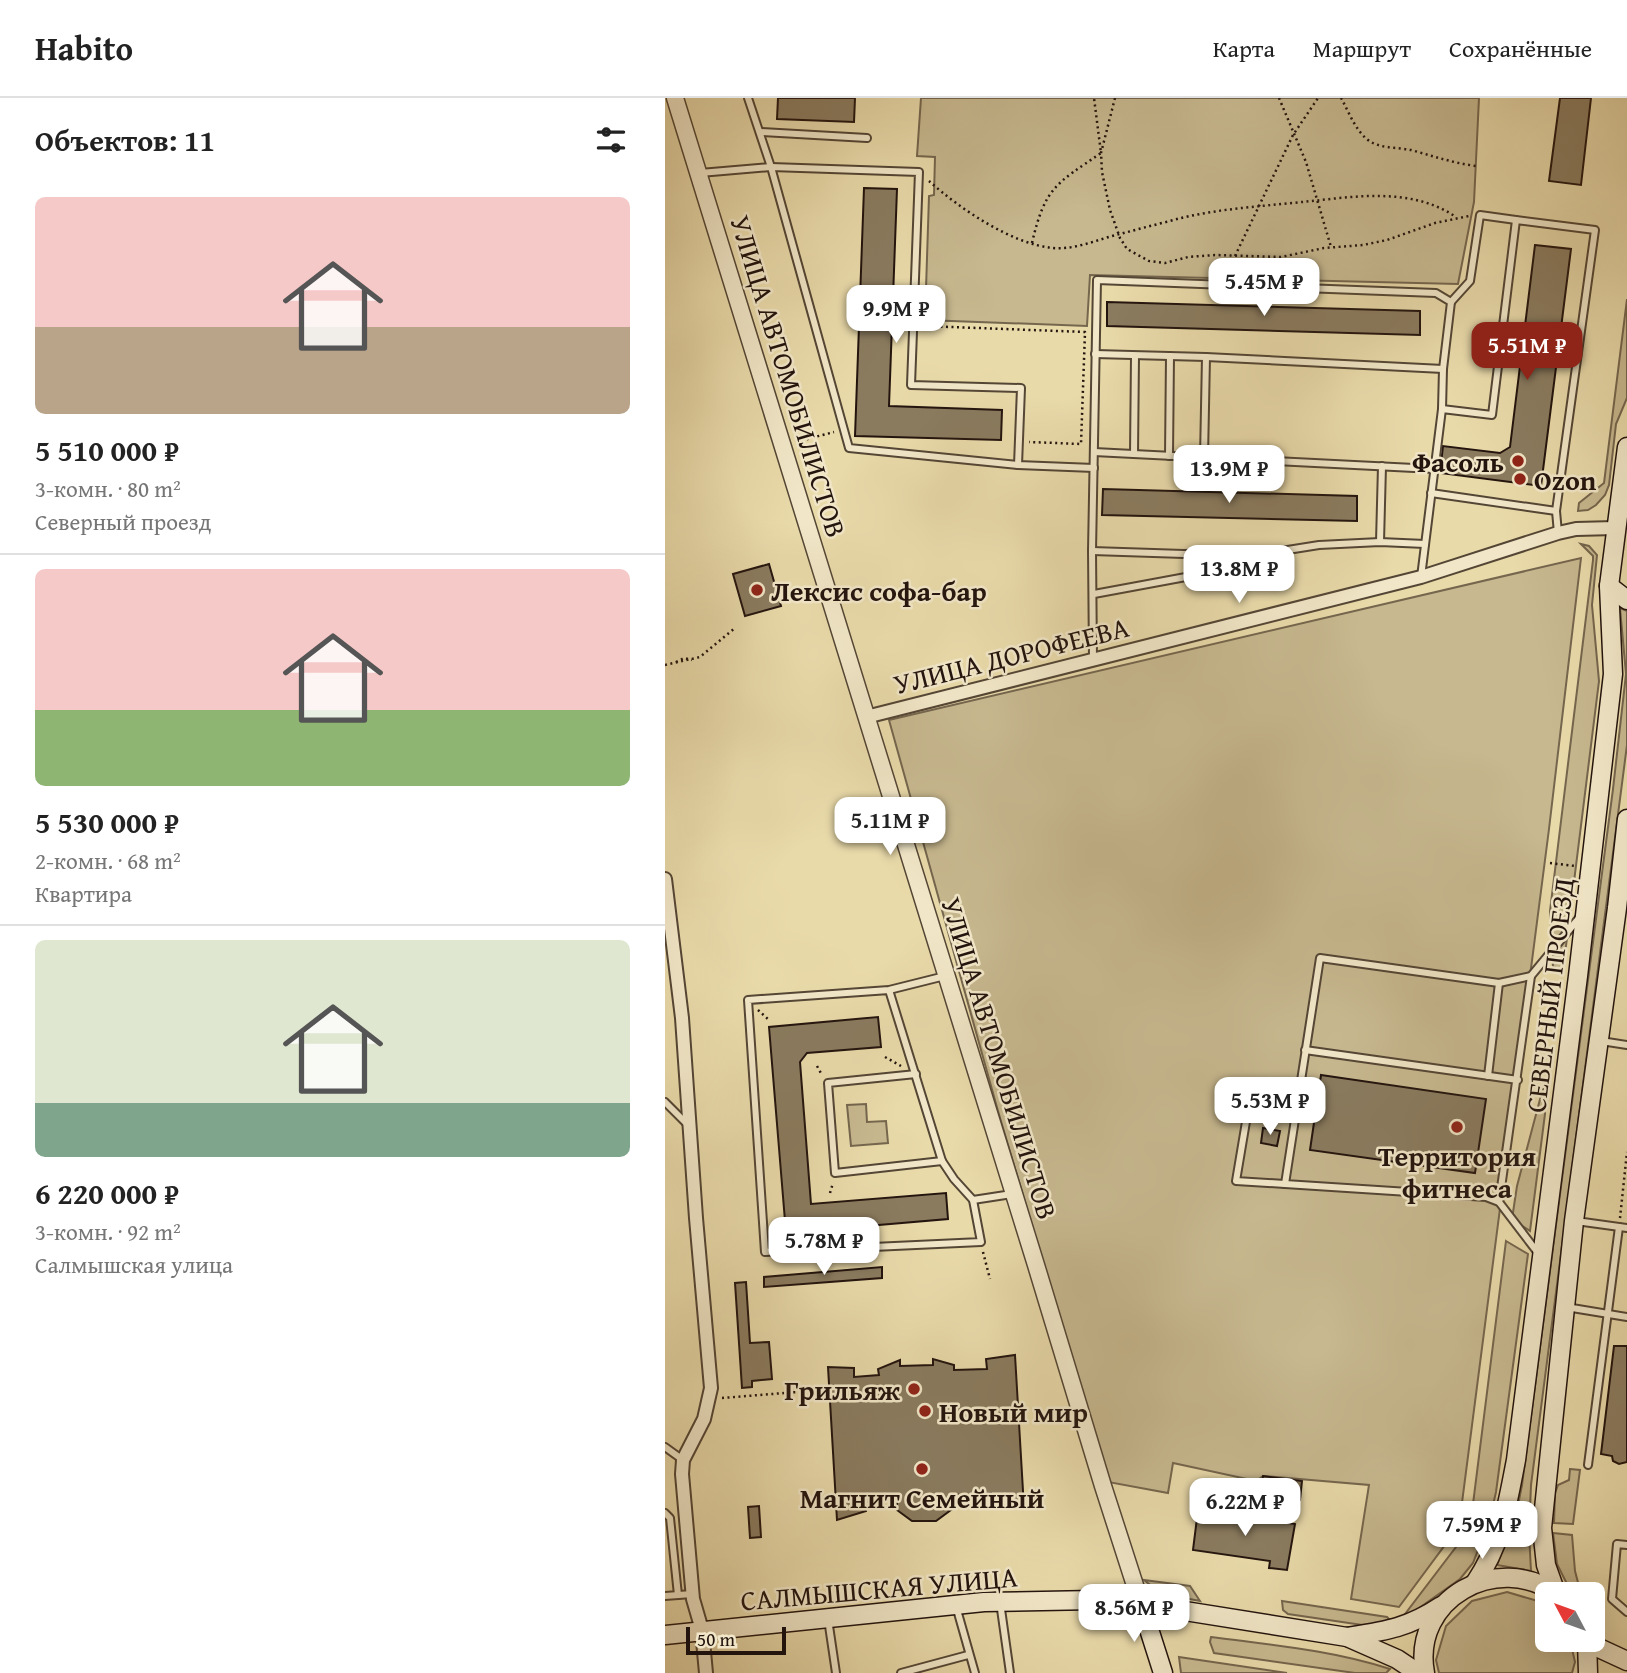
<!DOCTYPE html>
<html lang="ru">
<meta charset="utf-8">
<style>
body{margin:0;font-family:"Gentium Book Plus",serif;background:#f6f6f6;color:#222;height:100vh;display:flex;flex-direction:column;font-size:26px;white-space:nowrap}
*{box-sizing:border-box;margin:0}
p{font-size:23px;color:#767676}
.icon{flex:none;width:38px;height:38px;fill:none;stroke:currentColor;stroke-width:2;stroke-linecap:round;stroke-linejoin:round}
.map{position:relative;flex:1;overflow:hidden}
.sheet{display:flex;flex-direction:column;background:#fff;width:665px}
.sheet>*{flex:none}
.needle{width:46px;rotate:311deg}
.buttons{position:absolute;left:870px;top:1484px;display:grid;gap:14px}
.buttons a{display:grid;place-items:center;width:70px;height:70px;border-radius:10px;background:#fff;box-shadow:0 7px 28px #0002;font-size:35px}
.scale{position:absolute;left:21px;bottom:18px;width:100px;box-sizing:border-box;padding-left:7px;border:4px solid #23140e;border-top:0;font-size:19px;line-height:24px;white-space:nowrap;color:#23140e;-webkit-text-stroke:5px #f1e7c8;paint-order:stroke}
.price{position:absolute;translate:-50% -60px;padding:0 16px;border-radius:14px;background:#fff;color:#222;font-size:23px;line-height:46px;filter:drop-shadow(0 2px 4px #0008)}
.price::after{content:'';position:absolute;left:50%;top:42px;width:21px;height:16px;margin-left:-10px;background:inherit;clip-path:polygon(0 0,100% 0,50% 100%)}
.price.active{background:#8f2418;color:#fff}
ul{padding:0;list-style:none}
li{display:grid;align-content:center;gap:14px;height:371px;padding:0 35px}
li+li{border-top:2px solid #e0e0e0}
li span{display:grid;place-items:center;height:217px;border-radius:10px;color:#555}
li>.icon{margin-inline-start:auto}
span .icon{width:126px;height:126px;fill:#fffc;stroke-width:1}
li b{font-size:30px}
h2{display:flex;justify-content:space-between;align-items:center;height:84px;padding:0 35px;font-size:30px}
header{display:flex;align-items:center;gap:42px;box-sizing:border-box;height:98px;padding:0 35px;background:#fff;border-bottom:2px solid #e0e0e0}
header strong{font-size:33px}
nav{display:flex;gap:38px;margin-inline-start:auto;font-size:24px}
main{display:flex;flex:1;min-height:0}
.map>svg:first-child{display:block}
.green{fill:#c7b88f;stroke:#75664e;stroke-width:2}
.building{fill:#8a7b5f;stroke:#23140e;stroke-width:2}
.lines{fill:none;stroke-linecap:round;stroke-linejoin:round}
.service-casing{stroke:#544635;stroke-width:10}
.minor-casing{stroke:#544635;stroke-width:16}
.tertiary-casing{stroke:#544635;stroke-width:19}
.secondary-casing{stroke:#23140e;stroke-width:21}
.path{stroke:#23140e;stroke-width:2.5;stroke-dasharray:2 3.5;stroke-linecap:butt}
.service{stroke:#f1e7c8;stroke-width:6}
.minor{stroke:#f1e7c8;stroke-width:12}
.tertiary{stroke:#f1e7c8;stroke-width:16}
.secondary{stroke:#f1e7c8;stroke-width:18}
.poi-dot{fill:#8f2418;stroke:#f1e7c8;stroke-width:2.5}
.labels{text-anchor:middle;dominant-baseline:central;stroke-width:5;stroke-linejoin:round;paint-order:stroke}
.street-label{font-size:28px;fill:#23140e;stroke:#f1e7c8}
.poi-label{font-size:28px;font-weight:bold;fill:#23140e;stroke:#f1e7c8;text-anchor:start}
</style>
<header>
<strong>Habito</strong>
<nav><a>Карта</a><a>Маршрут</a><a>Сохранённые</a></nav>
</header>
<main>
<section class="sheet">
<h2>Объектов: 11<svg class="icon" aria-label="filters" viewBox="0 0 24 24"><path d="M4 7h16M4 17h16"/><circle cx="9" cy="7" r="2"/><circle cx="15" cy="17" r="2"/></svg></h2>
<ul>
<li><span style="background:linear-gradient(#f6c9c9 60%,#b9a48a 0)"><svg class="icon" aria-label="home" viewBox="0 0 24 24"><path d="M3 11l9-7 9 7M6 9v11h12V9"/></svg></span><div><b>5 510 000 ₽</b><p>3-комн. · 80 m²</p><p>Северный проезд</p></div></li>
<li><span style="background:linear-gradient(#f6c9c9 65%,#8fb573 0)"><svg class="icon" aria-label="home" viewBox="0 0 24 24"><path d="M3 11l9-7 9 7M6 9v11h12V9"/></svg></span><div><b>5 530 000 ₽</b><p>2-комн. · 68 m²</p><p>Квартира</p></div></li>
<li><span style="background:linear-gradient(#dfe7d0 75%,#7fa58c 0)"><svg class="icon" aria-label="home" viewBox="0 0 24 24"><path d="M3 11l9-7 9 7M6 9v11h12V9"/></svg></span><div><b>6 220 000 ₽</b><p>3-комн. · 92 m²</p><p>Салмышская улица</p></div></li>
</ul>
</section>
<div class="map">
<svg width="962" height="1575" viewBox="0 0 962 1575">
<rect width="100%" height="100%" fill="#e9daaa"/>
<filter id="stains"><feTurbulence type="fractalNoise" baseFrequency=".00286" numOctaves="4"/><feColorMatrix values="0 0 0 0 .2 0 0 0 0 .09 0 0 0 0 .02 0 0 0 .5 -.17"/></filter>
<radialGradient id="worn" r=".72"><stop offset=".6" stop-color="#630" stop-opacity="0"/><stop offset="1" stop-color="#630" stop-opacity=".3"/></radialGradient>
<!-- green -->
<g class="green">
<polygon points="256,0 814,0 809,104 793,186 425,177 422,228 260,222 264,98 269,97 270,59 252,58"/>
<polygon points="962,201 962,300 951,326 944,387 940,397 931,407 923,412 913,413 914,405 939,385"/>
<polygon points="916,446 924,448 932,457 927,507 934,583 898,872 888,869 885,813 928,462 928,458"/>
<polygon points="916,460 884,731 794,1428 734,1509 686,1501 704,1387 598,1378 591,1383 508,1365 503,1395 443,1384 333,1013 224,622"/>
<polygon points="955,510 962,513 962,647 866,1387 864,1435 866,1473 832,1467 851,1417 857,1387 948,691 961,576"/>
<polygon points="878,990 880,1016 865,1133 847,1121 852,1088"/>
<polygon points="201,1006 202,1024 221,1023 223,1045 186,1048 182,1007"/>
<polygon points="841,1143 863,1156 831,1394 825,1420 813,1421 807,1414"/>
<polygon points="905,1371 915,1372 908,1426 889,1425 890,1395 893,1387 904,1382"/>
<polygon points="821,1431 808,1465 795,1481 740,1520 740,1516 804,1432"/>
<polygon points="888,1435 907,1437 910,1473 916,1496 907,1496 892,1466"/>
<path d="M479,1482L525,1488L535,1503C513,1499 496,1497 479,1482Z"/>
<polygon points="842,1494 876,1504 882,1509 882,1542 905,1542 910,1564 907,1575 774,1575 771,1562 781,1528 807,1503"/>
<polygon points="617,1503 722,1519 727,1524 704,1528 623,1516 618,1512"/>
<path d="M546,1539C606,1547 667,1552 725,1571L721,1575H690L549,1555L545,1544Z"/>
<polygon points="514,1559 622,1575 516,1575"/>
</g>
<!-- building -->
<g class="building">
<polygon points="113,0 190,0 189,24 112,21"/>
<polygon points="895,0 926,0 916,87 884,83"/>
<polygon points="199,90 232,91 224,308 337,312 336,342 190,338"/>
<polygon points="870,147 906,151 876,388 775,375 778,348 835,355 845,349"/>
<polygon points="442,204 755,213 755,237 442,228"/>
<polygon points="438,391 692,398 692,423 437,417"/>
<polygon points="104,466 116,508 80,518 68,476"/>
<polygon points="213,919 216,949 142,955 135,964 146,1106 281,1095 283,1121 121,1135 104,929"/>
<polygon points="656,977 821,1001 810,1075 645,1052"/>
<polygon points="598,1030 615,1033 612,1048 596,1045"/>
<polygon points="217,1169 217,1180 99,1189 99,1179"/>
<polygon points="81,1184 85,1245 104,1244 107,1281 87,1283 87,1289 77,1290 70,1185"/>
<polygon points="949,1248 962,1248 962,1364 954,1366 948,1363 947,1358 936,1356"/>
<polygon points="350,1257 359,1410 327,1404 326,1395 290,1397 290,1409 271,1423 247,1423 232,1412 232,1402 200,1404 201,1413 172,1422 163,1269 189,1270 189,1279 214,1277 213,1271 235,1262 235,1268 268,1267 268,1261 289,1267 289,1272 322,1271 321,1261"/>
<polygon points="598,1378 637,1383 635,1402 596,1397"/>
<polygon points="94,1408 96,1439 85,1440 83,1409"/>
<polygon points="533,1412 630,1426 622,1472 604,1470 605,1463 528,1452"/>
</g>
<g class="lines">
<defs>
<g id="service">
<polyline points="83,0 106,69 184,350 353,367"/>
<polyline points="95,34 202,40"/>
<polyline points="35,75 106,69 254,74 246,287 356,290 353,367 429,370"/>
<polyline points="786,204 805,183 815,117 851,122"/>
<polyline points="430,256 541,259 778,271"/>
<polyline points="429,354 769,371"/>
<polyline points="469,356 470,258"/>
<polyline points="504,358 505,258"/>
<polyline points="539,359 541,259"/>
<polyline points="766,395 891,413"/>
<polyline points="715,444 717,368"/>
<polyline points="427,453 519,456 610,454 654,447 715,444 760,446"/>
<polyline points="756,479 777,311 827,317 851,122 930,132 891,413 893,435"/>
<polyline points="429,496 537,476 601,457"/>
<polyline points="428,561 427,453 432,182 771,195 786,204 778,271 777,311"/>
<polyline points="224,892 277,1063 289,1081 308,1102 316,1144 100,1154 83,902 224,892 280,878"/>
<polyline points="936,943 962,947"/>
<polyline points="640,952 853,982"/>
<polyline points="251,976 163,985 170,1075 277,1063"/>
<polyline points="823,978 834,885"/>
<polyline points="613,998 586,994 571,1083 620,1086"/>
<polyline points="0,1004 23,1027"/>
<polyline points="308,1102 347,1096"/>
<polyline points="834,1104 866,878"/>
<polyline points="911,1123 962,1130"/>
<polyline points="873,1155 834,1104 821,1099 620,1086 655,860 834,885 866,878 914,820"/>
<polyline points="901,1209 962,1219"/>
<polyline points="0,1349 18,1362"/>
<polyline points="923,1367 954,1129"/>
<polyline points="0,1415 5,1420 13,1497"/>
<polyline points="962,1447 952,1446 947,1501 962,1514"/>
<polyline points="0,1498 27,1496"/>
<polyline points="335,1504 345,1575"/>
<polyline points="291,1508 310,1575"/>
<polyline points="163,1521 171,1575"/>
<polyline points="236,1575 303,1557"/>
</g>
<g id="minor">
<polyline points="201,619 756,479 893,435 911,431 950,430"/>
<polyline points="0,781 17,920 31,1120 46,1290 39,1321 18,1362 17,1376 28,1501 37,1532 41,1575"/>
</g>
<polyline id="tertiary" points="10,0 371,1167 438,1388 476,1506"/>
<g id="secondary">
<polyline points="944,488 962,502"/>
<path d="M810,1485C837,1445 842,1408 851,1362L913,878L948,576L944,488L962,349"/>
<polyline points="891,1495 881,1467 877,1430 909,1123 952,810 962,721"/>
<polyline points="476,1506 498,1575"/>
<polyline points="0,1537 319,1504 429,1502 476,1506 682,1539 732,1561 753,1575"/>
<path d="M682,1539C720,1533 743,1530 776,1508"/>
<polyline points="922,1542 923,1575"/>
<polyline points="923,1545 962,1563"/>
<path d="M760,1575C746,1501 832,1453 892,1496"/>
</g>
</defs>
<!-- service casing -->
<use href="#service" class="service-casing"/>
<!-- minor casing -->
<use href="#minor" class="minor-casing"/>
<!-- tertiary casing -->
<use href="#tertiary" class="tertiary-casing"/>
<!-- secondary casing -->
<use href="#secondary" class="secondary-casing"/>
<!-- path -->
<g class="path">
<polyline points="450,0 436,55 437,74 445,112 455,140 462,151 484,163 500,165 523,159 550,157 616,159 659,150 698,147 722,142 770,125 804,118"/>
<polyline points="614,0 641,64 666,149"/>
<path d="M676,0C684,14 690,32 703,42C715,51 732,49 746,52C768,58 788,65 811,68"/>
<path d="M264,83C294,110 346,146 388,150C411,152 433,141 455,136C470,132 485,128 501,124C546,111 590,109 637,104C688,99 745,88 791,119"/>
<path d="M367,145C380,89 391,86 436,55L429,0"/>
<polyline points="570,158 628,37 653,0"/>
<polyline points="259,228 420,234 416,346 364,344"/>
<polyline points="131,344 169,334"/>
<polyline points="11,564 19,560 27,562"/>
<polyline points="0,567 35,559 70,530"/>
<polyline points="885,765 910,768"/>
<polyline points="93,912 104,922"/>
<polyline points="220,959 236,968"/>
<polyline points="152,968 157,977"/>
<polyline points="165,1095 168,1085"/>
<polyline points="955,1120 962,1054"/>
<polyline points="318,1154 325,1181"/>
<polyline points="57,1300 132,1294"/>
</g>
<!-- service -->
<use href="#service" class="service"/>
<!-- minor -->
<use href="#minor" class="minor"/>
<!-- tertiary -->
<use href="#tertiary" class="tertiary"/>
<!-- secondary -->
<use href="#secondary" class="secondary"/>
</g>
<!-- markers -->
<g class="poi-dot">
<circle cx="853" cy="363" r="7"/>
<circle cx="855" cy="381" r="7"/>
<circle cx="92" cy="492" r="7"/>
<circle cx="792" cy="1029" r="7"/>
<circle cx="249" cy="1291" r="7"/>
<circle cx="260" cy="1313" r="7"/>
<circle cx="257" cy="1371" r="7"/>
</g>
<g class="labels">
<!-- street labels -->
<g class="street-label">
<text transform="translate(124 278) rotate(73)">УЛИЦА АВТОМОБИЛИСТОВ</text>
<text transform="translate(346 557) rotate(-14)">УЛИЦА ДОРОФЕЕВА</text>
<text transform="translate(884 897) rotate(-83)">СЕВЕРНЫЙ ПРОЕЗД</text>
<text transform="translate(335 960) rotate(73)">УЛИЦА АВТОМОБИЛИСТОВ</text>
<text transform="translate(214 1490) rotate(-5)">САЛМЫШСКАЯ УЛИЦА</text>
</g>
<!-- poi labels -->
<g class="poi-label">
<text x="839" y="363" text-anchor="end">Фасоль</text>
<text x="869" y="381">Ozon</text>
<text x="106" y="492">Лексис софа-бар</text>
<text x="792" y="1057" text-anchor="middle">Территория<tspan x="792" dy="32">фитнеса</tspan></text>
<text x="235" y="1291" text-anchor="end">Грильяж</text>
<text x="274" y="1313">Новый мир</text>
<text x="257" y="1399" text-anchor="middle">Магнит Семейный</text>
</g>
</g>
<rect width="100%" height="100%" filter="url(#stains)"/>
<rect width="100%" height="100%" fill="url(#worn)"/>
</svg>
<div class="buttons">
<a><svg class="needle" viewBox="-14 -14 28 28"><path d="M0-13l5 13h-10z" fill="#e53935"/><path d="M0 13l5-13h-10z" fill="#767676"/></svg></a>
</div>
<div class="scale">50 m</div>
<b class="price" style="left:599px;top:220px">5.45M ₽</b>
<b class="price" style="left:231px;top:247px">9.9M ₽</b>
<b class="price active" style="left:862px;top:284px">5.51M ₽</b>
<b class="price" style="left:564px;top:407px">13.9M ₽</b>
<b class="price" style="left:574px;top:507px">13.8M ₽</b>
<b class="price" style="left:225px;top:759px">5.11M ₽</b>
<b class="price" style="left:605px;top:1039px">5.53M ₽</b>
<b class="price" style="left:159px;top:1179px">5.78M ₽</b>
<b class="price" style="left:580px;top:1440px">6.22M ₽</b>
<b class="price" style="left:817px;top:1463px">7.59M ₽</b>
<b class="price" style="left:469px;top:1546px">8.56M ₽</b>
</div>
</main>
